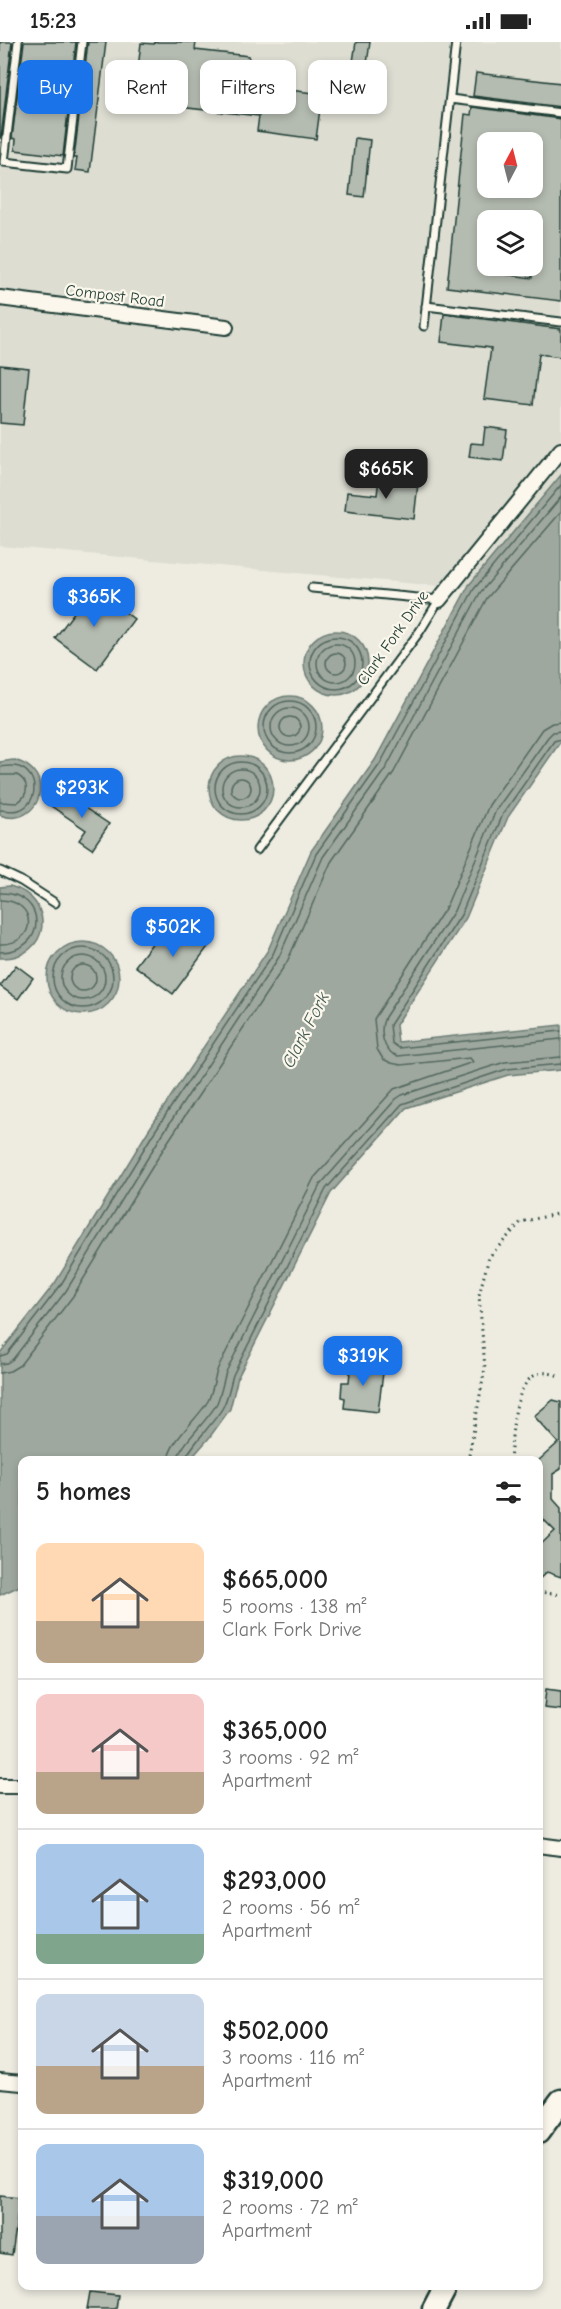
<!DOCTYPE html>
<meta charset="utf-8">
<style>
body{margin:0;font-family:"Comic Neue",sans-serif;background:#f6f6f6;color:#222;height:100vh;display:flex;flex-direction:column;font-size:22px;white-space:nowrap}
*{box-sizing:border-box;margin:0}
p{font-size:20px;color:#767676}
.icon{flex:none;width:33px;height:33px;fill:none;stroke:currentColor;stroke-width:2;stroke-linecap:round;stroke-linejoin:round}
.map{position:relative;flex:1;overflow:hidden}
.sheet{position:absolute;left:18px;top:1414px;width:525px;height:834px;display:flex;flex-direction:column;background:#fff;border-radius:12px;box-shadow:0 3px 9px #0003}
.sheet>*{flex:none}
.top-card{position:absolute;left:18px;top:18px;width:525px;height:54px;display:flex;gap:12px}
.needle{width:39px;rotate:7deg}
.tools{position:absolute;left:477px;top:90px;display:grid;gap:12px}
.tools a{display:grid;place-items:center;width:66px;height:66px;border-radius:12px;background:#fff;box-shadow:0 3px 9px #0003;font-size:30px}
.price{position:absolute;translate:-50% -51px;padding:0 14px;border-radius:12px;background:#1a73e8;color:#fff;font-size:20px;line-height:39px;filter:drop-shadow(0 2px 3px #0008)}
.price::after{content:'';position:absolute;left:50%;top:36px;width:18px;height:14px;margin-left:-9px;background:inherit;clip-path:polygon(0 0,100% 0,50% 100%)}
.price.on{background:#222;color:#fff}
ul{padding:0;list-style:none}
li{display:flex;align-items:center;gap:18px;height:150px;padding:0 18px}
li+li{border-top:2px solid #e0e0e0}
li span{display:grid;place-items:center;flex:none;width:168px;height:120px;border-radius:12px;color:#555}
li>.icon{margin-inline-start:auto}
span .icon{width:72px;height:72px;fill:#fffc;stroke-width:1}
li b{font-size:26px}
h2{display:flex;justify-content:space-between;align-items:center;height:72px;padding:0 18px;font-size:26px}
.chip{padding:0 21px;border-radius:12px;background:#fff;box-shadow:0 3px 9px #0003;font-size:21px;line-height:54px}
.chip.on{background:#1a73e8;color:#fff}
.status{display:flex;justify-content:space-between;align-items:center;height:42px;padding:0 30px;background:#fff;direction:ltr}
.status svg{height:16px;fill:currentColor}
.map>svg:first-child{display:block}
.built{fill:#ddddd2;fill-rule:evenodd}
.water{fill:#9fa89f;stroke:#6c7d74;stroke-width:1.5}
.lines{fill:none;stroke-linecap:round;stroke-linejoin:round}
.shore{stroke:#52685f;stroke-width:1.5}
.building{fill:#b4bbb0;stroke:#1f3d34;stroke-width:1.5;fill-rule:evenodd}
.service-casing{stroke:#1f3d34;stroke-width:11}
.minor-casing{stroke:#1f3d34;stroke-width:18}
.trunk-casing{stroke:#1f3d34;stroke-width:27}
.path{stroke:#1f3d34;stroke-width:3;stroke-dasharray:1.5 4.5;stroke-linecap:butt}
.service{stroke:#fbf7ec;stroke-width:7}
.minor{stroke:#fbf7ec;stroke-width:14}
.trunk{stroke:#fbf7ec;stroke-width:22}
.labels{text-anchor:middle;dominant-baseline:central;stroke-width:4.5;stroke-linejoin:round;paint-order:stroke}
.street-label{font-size:16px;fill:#1f3d34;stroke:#fbf7ec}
.water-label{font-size:18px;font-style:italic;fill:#455d54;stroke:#fbf7ec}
</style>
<div class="status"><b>15:23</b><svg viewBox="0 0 49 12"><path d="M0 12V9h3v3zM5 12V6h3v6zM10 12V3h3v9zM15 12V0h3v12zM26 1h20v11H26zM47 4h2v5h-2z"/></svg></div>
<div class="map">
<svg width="561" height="2267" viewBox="0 0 561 2267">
<rect width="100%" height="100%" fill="#eeece1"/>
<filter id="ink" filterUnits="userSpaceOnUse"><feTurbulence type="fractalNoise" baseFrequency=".0167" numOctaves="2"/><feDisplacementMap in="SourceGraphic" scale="12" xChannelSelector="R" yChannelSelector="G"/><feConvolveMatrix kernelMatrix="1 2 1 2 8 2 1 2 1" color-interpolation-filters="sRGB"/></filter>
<g filter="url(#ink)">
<!-- built -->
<path class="built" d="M0,0H561V433L469,543L461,546L0,504ZM488,100H532V146H488ZM488,178H532V224H488Z"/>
<!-- water -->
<g class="water">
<polygon points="561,433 561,699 508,775 466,876 396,983 398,1000 561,983 561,1028 508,1033 406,1066 331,1151 238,1335 230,1367 209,1396 189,1419 22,1419 22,1543 0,1553 0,1311 55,1241 148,1089 268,908 311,809 375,718 469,543"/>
<circle cx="336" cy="621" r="32"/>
<circle cx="290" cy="686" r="32"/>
<circle cx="241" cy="746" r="32"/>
<path d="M13,718C60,728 39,788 0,773V720Z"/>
<path d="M10,844C58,857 50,918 0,916V845Z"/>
<circle cx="83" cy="936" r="36"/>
</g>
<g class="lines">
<!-- shore -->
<g class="shore">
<circle cx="336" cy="621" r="26"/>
<circle cx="336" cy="621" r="19"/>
<circle cx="336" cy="621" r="10"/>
<circle cx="290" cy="685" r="26"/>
<circle cx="290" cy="685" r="19"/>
<circle cx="290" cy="685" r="10"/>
<path d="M561,689L553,690L548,695L496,768L454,869L385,975C379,988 382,1010 398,1014L561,997"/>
<polyline points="561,697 554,699 503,772 461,873 390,983 392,1001 399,1006 561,989"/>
<circle cx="241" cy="746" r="26"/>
<path d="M0,725C6,724 13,723 19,725C39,732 39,761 19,768C13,770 6,768 0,768"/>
<circle cx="241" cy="746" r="19"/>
<path d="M0,733H17C30,740 29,753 17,761L0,760"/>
<circle cx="241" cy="746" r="10"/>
<path d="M0,851C48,850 48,910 0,910"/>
<path d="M0,858C38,858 38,903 0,902"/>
<circle cx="83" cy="936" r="30"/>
<circle cx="83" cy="936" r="22"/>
<circle cx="83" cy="936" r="13"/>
<polyline points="0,1314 7,1312 60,1244 153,1092 273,912 316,812 380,722 474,547 561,443"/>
<polyline points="0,1322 7,1321 13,1317 66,1249 160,1096 279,915 323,815 386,726 480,551 561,455"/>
<polyline points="0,1331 10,1329 20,1323 73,1254 167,1101 287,920 331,820 394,730 487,556 561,470"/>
<path d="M168,1419C169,1399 198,1377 208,1359C213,1349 214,1336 218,1326L314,1136L394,1047L473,1020L470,1016L401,1023L391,1021L383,1017L377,1007L374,977L446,865L489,763L542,687L552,681L561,680"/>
<path d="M177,1419C178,1404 209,1378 217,1361C221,1352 223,1340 226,1330L320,1143L396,1057L402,1053L505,1020L561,1015"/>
<path d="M185,1419C186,1408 216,1379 223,1365C228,1356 230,1343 233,1333L326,1147L402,1062L507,1027L561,1022"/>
</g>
</g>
<!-- building -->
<g class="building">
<polygon points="0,0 12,0 1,96 0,96"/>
<polygon points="24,0 76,0 63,114 15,108 16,97 12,96"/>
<polygon points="88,0 106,0 90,130 75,128 77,116 74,116"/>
<polygon points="155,0 196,0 195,8 249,14 246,43 322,52 316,97 257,89 259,74 134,60 141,1 154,2"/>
<polygon points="356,0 370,0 367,22 353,20"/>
<polygon points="476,31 561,41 561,65 473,54"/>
<path d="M472,65L561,77V259L447,245L465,72L471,73ZM488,100H532V146H488ZM488,178H532V236L488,230Z"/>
<polygon points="355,96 370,98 364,155 349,153"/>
<polygon points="444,272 561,287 561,315 539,312 533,363 484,357 491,306 441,300"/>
<polygon points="0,323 29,326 23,383 0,381"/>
<polygon points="485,385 507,388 503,419 469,415 471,401 483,402"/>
<polygon points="379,436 418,441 414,477 345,469 347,450 377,453"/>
<polygon points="92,546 134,577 97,627 55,596"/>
<polygon points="61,750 109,782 92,807 79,798 86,788 51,764"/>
<polygon points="194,884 213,898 173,952 135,924 160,891 183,900"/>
<polygon points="16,923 33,936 18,957 0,944"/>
<polygon points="351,1319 384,1323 378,1370 344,1366 345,1356 341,1355 342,1340 349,1340"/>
<polygon points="553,1358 561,1360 561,1427 553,1432 553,1457 561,1466 561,1535 547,1530 538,1538 538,1505 555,1489 538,1472 538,1419 558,1401 534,1374"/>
<polygon points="546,1647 561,1649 561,1668 544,1666"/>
<polygon points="0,2154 20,2156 12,2213 0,2211"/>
<polygon points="90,2250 118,2253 116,2267 87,2267"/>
</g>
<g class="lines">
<defs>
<g id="service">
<polyline points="18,0 4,120 67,127 82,0"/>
<polyline points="450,57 561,71"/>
<polyline points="426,264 561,280"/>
<polyline points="424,284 456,0"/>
<polyline points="257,808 420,589 439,558 312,546"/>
<polyline points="0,829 21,839 55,861"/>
</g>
<g id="minor">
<polyline points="0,256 226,285"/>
<polyline points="439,558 561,408"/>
<polyline points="0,1744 22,1744"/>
<polyline points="538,1803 561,1806"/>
<polyline points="0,2039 22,2041"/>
</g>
<g id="trunk">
<polyline points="538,2090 561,2059"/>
<polyline points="434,2267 446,2244"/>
</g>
</defs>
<!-- service casing -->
<use href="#service" class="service-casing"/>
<!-- minor casing -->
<use href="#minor" class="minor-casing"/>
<!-- trunk casing -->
<use href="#trunk" class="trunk-casing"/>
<!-- path -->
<g class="path">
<polyline points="468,1419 485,1326 479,1253 489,1215 521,1180 561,1171"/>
<path d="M510,1419C513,1391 512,1312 561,1335"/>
<polyline points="538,1550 561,1553"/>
</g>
<!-- service -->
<use href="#service" class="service"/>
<!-- minor -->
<use href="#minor" class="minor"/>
<!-- trunk -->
<use href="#trunk" class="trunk"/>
</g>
</g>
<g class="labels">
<!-- street labels -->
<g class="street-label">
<text transform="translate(115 254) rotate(7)">Compost Road</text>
<text transform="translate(393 596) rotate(-55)">Clark Fork Drive</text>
</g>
<!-- water labels -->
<g class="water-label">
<text transform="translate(306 988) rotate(-63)">Clark Fork</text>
</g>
</g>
</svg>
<div class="tools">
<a><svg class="needle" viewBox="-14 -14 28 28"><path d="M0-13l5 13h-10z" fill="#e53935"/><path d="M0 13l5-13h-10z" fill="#767676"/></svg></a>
<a><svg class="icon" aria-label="layers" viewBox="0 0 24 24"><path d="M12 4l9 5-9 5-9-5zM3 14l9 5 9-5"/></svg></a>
</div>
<b class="price on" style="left:386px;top:458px">$665K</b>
<b class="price" style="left:94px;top:586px">$365K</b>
<b class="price" style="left:82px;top:777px">$293K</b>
<b class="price" style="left:173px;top:916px">$502K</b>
<b class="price" style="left:363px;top:1345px">$319K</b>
<div class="top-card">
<a class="chip on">Buy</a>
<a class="chip">Rent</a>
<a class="chip">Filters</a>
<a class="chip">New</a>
</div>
<section class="sheet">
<h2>5 homes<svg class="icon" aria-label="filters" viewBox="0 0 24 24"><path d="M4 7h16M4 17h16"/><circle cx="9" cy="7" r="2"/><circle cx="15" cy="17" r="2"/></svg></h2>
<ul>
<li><span style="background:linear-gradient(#ffd9b3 65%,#b9a48a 0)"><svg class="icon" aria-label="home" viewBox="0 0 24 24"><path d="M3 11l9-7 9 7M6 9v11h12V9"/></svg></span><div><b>$665,000</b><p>5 rooms · 138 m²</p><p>Clark Fork Drive</p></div></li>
<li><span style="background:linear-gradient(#f6c9c9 65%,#b9a48a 0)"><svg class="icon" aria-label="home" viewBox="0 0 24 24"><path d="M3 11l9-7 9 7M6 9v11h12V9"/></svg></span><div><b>$365,000</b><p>3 rooms · 92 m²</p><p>Apartment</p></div></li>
<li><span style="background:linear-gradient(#a9c7e8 75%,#7fa58c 0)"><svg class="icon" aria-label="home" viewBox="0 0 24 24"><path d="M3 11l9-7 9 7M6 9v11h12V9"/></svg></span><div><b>$293,000</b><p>2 rooms · 56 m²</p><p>Apartment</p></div></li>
<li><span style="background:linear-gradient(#c9d6e8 60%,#b9a48a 0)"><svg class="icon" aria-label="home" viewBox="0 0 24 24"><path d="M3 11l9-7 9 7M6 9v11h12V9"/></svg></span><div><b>$502,000</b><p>3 rooms · 116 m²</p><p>Apartment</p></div></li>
<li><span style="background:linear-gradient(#a9c7e8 60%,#9aa5b1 0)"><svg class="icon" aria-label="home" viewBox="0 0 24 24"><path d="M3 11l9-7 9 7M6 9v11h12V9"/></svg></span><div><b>$319,000</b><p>2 rooms · 72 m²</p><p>Apartment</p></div></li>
</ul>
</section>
</div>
